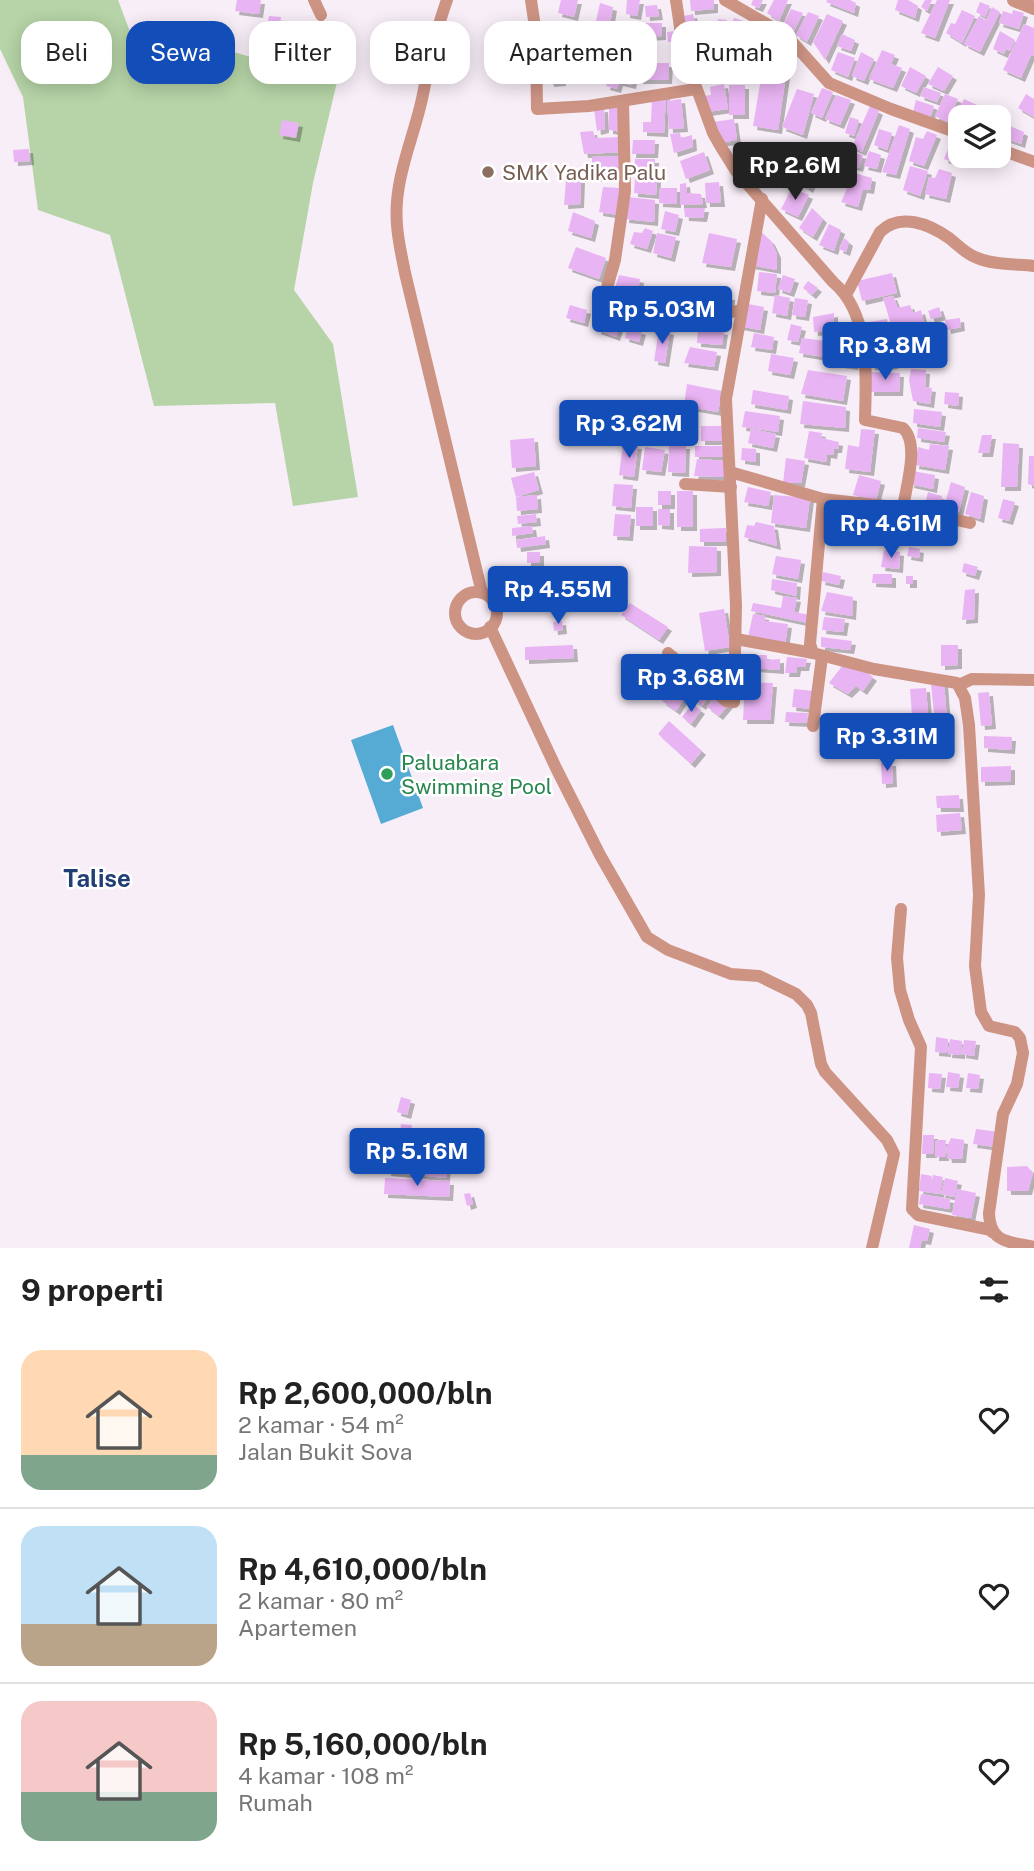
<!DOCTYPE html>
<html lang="id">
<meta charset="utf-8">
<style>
body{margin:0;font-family:"Public Sans",sans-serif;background:#f2f2f2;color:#222;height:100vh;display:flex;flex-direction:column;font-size:26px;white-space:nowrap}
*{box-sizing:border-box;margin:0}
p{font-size:23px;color:#767676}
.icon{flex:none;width:38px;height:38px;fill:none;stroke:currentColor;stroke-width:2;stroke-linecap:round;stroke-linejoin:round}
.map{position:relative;height:1248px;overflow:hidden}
.drawer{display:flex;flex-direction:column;background:#fff;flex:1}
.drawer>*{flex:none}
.guide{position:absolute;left:21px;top:21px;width:992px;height:63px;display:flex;gap:14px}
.fabs{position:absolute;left:948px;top:105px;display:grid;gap:14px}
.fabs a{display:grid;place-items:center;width:63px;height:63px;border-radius:14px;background:#fff;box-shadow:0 4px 18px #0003;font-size:35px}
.price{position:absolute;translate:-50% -60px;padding:0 16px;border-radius:7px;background:#124db8;color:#fff;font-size:23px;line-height:46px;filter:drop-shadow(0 2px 4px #0008)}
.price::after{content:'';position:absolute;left:50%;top:42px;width:21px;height:16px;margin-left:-10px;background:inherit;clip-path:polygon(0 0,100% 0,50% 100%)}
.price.active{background:#222;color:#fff}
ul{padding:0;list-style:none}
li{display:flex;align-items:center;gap:21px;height:175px;padding:0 21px}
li+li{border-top:2px solid #e0e0e0}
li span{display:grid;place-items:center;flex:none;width:196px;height:140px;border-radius:21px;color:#555}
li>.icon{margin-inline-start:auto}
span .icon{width:84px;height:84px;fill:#fffc;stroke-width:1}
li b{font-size:30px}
h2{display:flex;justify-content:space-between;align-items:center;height:84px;padding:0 21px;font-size:30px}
.chip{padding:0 24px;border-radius:21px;background:#fff;box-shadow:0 4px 18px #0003;font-size:24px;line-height:63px}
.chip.active{background:#124db8;color:#fff}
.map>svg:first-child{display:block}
.green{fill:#b6d4a7}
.water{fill:#55abd4}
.building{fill:#e9b4f3;filter:url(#shadow)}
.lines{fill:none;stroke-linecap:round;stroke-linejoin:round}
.minor{stroke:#cd9484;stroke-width:12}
.tertiary{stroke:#cd9484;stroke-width:14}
.education-dot{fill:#8d6e63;stroke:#fff;stroke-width:2.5}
.leisure-dot{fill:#2e9e5b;stroke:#fff;stroke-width:2.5}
.labels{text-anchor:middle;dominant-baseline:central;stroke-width:5;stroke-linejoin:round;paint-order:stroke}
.education-label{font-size:21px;fill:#785e54;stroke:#fff;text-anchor:start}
.leisure-label{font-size:21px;fill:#27864d;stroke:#fff;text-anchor:start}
.quarter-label{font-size:24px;font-weight:bold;fill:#213e75;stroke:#fff}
</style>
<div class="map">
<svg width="1034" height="1248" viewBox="0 0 1034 1248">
<defs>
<filter id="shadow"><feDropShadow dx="4" dy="4" stdDeviation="0" flood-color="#0004"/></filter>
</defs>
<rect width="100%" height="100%" fill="#f8eef8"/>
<!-- green -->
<polygon class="green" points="0,0 118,0 132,37 216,47 337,82 313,183 294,290 333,344 358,497 293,506 275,403 154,406 110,235 38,210 23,97 0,49"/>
<!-- water -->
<polygon class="water" points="393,725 423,808 381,824 351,740"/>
<!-- building -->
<g class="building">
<polygon points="237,0 261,0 259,14 235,11"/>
<polygon points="561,0 578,0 574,17 558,13"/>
<polygon points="627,0 640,0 637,16 626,14"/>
<polygon points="690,0 714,0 714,9 691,11"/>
<polygon points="753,0 763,0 759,8 751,5"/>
<polygon points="774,0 788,0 779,21 767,13"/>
<polygon points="827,0 850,0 856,3 854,13 826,2"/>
<polygon points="898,0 908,0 918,6 915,18 895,10"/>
<polygon points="925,0 932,0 927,11 921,7"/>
<polygon points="937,0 950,0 935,38 921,33"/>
<polygon points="980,2 990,6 985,17 976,12"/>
<polygon points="600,3 613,7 610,24 596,21"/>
<polygon points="657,5 659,16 646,17 645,6"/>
<polygon points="992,7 1000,12 980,52 964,44 979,16 986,20"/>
<polygon points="791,9 803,13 793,33 783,25"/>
<polygon points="962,10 975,16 962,43 946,33 951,23 955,24"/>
<polygon points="1013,10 1024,13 1019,29 999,23 1003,11 1012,14"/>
<polygon points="808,12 819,16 807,42 796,35"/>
<polygon points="693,14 695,24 686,26 684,16"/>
<polygon points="827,14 843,21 825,60 813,42"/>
<polygon points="269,16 281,17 279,32 266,30"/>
<polygon points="734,18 750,23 747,34 752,35 748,51 726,46"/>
<polygon points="718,19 727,20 723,39 714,38"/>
<polygon points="285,23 305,28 302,37 282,32"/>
<polygon points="644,23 662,23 662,36 644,37"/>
<polygon points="1024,24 1034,28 1034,56 1031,55 1021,78 1003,70"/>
<polygon points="677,31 678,41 668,42 667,32"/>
<polygon points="1000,31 1015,40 1010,51 1006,49 1004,54 993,49"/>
<polygon points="759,33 778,37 773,58 754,54"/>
<polygon points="842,34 855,40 851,51 837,46"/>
<polygon points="283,38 296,40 292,64 278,61"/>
<polygon points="580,38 577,50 570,50 570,39"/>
<polygon points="707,43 723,44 721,75 706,74"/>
<polygon points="882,50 895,55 891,64 902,68 893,88 869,79"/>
<polygon points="779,52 789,54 778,130 753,126 761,78 773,80"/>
<polygon points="838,52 855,58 848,77 831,70"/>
<polygon points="861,52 874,59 864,81 852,76"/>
<polygon points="730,55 744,57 741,79 727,77"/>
<polygon points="615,57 637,60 632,85 619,82 617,89 606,86"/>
<polygon points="651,57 652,63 669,63 668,80 639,80 642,58"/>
<polygon points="749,61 770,66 767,78 747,73"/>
<polygon points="313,62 335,69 332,78 310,71"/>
<polygon points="560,66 562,82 550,83 547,69"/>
<polygon points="910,67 926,76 916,93 901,86"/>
<polygon points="938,67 953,76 944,91 928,84"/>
<polygon points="724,84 728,109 707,112 704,96 711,95 710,87"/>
<rect x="729" y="85" width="16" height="30"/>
<polygon points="924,87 941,93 937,102 920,96"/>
<polygon points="822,88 833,92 822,118 811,113"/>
<polygon points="797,89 814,94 803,135 782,127"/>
<polygon points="666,94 664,133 643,132 643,122 651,122 652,96"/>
<polygon points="945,94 958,99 947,122 935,116"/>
<polygon points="1026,94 1034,99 1034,117 1018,108"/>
<polygon points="836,95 851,100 840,125 825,119"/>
<polygon points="681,99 684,128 669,129 667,101"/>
<polygon points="964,99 1004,117 961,117 961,122 954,119"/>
<polygon points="916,100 934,106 930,118 913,112"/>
<polygon points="609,105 622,105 624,132 609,130"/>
<polygon points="870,106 879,111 862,152 852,147"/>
<polygon points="604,108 605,129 597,131 594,109"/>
<polygon points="850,117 859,120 854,136 845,133"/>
<polygon points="734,119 737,140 719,143 713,122"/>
<polygon points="282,120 299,123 296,138 279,135"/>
<polygon points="899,125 910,129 896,175 882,172"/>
<polygon points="1008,125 1024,132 1021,144 1004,138"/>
<polygon points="879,129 892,133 887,150 874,145"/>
<polygon points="593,131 595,138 622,137 624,152 584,154 580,132"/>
<polygon points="927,131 937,135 924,166 909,161 916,137 923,139"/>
<polygon points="680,133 681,138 692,135 693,147 674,153 670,134"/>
<polygon points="633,140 655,140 654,154 632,154"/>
<polygon points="951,142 961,146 958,164 944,159"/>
<polygon points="29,149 30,161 14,162 13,150"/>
<polygon points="831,150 845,154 844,162 830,157"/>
<polygon points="869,151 881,155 877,169 864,166"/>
<polygon points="704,152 710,170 686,179 680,161"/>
<polygon points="747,153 752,164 739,169 734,159"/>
<polygon points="854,153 863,155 859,168 850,165"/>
<polygon points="623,156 622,175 592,178 592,157"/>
<polygon points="635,159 655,159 654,173 634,171"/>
<polygon points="800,163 816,175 809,189 790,177"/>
<polygon points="910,166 928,171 920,196 903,190"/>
<polygon points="939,169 952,173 946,199 925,194 929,177 935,178"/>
<polygon points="854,173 872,178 870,190 863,189 858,207 841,202"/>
<polygon points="635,177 657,178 656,195 634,193"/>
<polygon points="566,179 581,179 580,204 564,205"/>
<polygon points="719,182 721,203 706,203 705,183"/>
<polygon points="686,183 687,193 701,194 703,204 680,205 680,184"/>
<polygon points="603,187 621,188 618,215 599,212"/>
<polygon points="660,188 677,188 677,204 659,203"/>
<polygon points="792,188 809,195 798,217 781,209"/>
<polygon points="628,197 655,200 654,222 625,219"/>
<polygon points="684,208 705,208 703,218 685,217"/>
<polygon points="812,208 823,219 813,237 799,228"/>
<polygon points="665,211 679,215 675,232 661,229"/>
<polygon points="573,212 595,221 591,238 568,231"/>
<polygon points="829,224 841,230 834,251 819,245"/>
<polygon points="645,228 653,231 647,249 630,244 634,232 642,233"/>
<polygon points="758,229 771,241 777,254 777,270 750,265"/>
<polygon points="657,233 676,237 671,258 653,253"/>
<polygon points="709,233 737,239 731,267 702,263"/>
<polygon points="844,238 849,242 846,252 839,249"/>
<polygon points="576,247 606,258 599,279 568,268"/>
<polygon points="759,272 777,274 775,293 757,291"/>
<polygon points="892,273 897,293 862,301 857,281"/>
<polygon points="619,275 640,279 637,297 614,291"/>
<polygon points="783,275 795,279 790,293 778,289"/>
<polygon points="808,281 818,288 812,295 803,288"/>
<polygon points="655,290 731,296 730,311 652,303"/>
<polygon points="775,295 790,298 787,316 772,313"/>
<polygon points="893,296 898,308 910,305 913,313 921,310 924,323 893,331 883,298"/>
<polygon points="795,298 808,300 805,317 792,315"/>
<polygon points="743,303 764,307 760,330 739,326"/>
<polygon points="570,305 587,310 584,323 566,318"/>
<polygon points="939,307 942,316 931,319 928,311"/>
<polygon points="834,313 834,330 814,332 813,317"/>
<polygon points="960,318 961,327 947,330 945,320"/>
<polygon points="887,319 889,331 872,335 869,322"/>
<polygon points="600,321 619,327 616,337 597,330"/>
<polygon points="791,324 802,327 798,342 787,340"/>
<polygon points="628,327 642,331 639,342 625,338"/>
<polygon points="698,327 724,331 722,345 697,343"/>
<polygon points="659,329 670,331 665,363 654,361"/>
<polygon points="915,330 919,359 903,361 900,332"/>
<polygon points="754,333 774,337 772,350 751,347"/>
<polygon points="892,337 894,365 871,366 868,339"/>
<polygon points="802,338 826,341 824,357 799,353"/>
<polygon points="838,344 860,346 854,366 834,363"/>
<polygon points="690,347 717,352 714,367 684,363"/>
<polygon points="771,354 794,358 790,375 768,371"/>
<polygon points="911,369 926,370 925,387 932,388 930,404 913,401 909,380"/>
<polygon points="808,370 847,376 843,401 801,394"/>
<polygon points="870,372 900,373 899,392 870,392"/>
<polygon points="687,384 722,391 718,412 684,406"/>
<polygon points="753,390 789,396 787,410 751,404"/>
<polygon points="945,392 959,393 958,406 944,404"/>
<polygon points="803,401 846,407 845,428 800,424"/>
<polygon points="914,409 942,412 940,427 913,423"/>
<polygon points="745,411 780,416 778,432 742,427"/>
<rect x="701" y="426" width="22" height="15"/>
<polygon points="918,428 946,432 944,442 917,438"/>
<polygon points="751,429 776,434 773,448 748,443"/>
<polygon points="861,429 875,430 870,472 845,469 848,445 859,447"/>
<polygon points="809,431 822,433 821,438 839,442 838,449 834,449 833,455 827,454 826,462 804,458"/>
<polygon points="982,435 992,435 989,453 978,453"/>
<polygon points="534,438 536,466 512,468 510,440"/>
<polygon points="1003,443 1019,444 1017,487 1001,487"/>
<polygon points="623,444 638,445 634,477 619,475"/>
<polygon points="930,444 949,446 945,470 915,465 918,447 929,450"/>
<polygon points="669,445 686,445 685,473 668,472"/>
<rect x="695" y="446" width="31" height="11"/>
<polygon points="645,447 665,450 661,472 642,470"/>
<polygon points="742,448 756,449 756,462 741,460"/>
<polygon points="1029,456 1034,456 1034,486 1028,484"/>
<polygon points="786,458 805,461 801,483 783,483"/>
<polygon points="697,459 729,461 729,477 694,476"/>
<polygon points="912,471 935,475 933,489 910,484"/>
<polygon points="534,472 539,490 516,497 511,478"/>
<polygon points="859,475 881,481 876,500 853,495"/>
<polygon points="951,482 965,487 959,512 944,507"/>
<polygon points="614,484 633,485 631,508 612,506"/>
<polygon points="748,487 771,492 768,506 744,502"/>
<rect x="658" y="491" width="13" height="14"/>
<rect x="677" y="491" width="16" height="36"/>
<polygon points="928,492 942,496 938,513 924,509"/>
<polygon points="971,492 984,496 980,519 965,514"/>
<polygon points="537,495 538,509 517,511 516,497"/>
<polygon points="774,495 810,498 806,528 771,523"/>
<polygon points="1003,499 1015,502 1009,521 998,518"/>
<rect x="636" y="507" width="17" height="19"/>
<polygon points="658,509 670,509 670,526 658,525"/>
<polygon points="536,514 537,522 518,524 517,516"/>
<polygon points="615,514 631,515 629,537 613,536"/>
<polygon points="756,522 774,526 777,546 744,537 747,525 754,526"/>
<polygon points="532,526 533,533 512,536 512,528"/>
<polygon points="726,528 726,542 700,542 700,529"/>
<polygon points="545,536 546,544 517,548 516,540"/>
<polygon points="689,546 717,547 717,572 688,573"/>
<polygon points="909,547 920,549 919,558 907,556"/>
<polygon points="884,550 900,552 899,569 881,567"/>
<polygon points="527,552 540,552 540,562 527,563"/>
<polygon points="776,556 801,560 798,579 772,574"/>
<polygon points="964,563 978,567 975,576 962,572"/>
<polygon points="546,568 548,577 528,581 526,572"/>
<polygon points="823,572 841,576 839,585 821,581"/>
<polygon points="873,574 892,574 892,584 872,583"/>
<rect x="906" y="576" width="7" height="8"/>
<polygon points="772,579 797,583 796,596 771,590"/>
<polygon points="555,580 556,590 545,592 544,581"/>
<polygon points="975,589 974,619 962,620 965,590"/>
<polygon points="827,592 853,597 852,616 821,611"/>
<polygon points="548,596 559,596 560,608 548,608"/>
<polygon points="783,596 797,598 794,612 810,615 808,623 751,611 753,603 781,608"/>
<polygon points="630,603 668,627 659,640 621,615"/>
<polygon points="724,609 730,647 705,651 699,613"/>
<polygon points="753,614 765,616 765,621 788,624 785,645 748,637"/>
<polygon points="824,617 845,619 843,632 822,630"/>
<polygon points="562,621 563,630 554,631 553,622"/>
<polygon points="821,637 852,641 850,650 821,647"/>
<polygon points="573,645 574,658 525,660 525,647"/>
<polygon points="941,645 958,645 958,665 941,666"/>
<polygon points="755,655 767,655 767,660 780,659 780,670 754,668"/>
<polygon points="787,657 807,659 805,667 797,667 796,673 785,673"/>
<polygon points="675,663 686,671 680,681 669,674"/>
<polygon points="842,666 862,669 873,677 863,691 856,686 848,694 829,683"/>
<polygon points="944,681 947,722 935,724 931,684"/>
<polygon points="745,682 773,683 770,720 743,720"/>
<polygon points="673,685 687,694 676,711 662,701"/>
<polygon points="704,685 712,691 702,706 694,700"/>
<polygon points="926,688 928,714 912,715 910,689"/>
<polygon points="794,689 814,691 811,709 792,707"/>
<polygon points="989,692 992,725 981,726 978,693"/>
<polygon points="717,694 729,704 719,716 707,707"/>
<polygon points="692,704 701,710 691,724 682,717"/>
<polygon points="786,712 808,713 807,723 785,722"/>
<polygon points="669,721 702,751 691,764 658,734"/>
<polygon points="984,736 1012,737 1011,750 984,748"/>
<polygon points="892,762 893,783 882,784 881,763"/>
<polygon points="1011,766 1011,781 981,782 981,767"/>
<polygon points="959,795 960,808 937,808 936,796"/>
<polygon points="960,813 962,830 937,832 936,815"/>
<polygon points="936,1037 948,1039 947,1053 935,1052"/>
<polygon points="950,1039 962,1041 961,1055 948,1054"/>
<polygon points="964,1040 976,1041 974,1056 962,1054"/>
<polygon points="948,1072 960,1074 958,1088 946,1087"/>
<polygon points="929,1073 942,1074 940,1089 928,1088"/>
<polygon points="968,1073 980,1075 978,1089 966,1088"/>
<polygon points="401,1097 411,1100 407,1115 397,1112"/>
<polygon points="401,1124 412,1125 411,1133 400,1132"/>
<polygon points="976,1129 999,1132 996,1147 973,1144"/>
<polygon points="396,1134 422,1137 421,1144 431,1146 431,1152 395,1148"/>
<polygon points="923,1135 934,1135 933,1154 922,1154"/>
<polygon points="951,1138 964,1140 962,1159 948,1159 946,1149"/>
<polygon points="936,1140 946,1140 945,1157 935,1157"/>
<polygon points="388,1154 447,1160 446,1178 387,1172"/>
<polygon points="1027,1166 1033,1173 1028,1191 1007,1191 1007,1167"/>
<polygon points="921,1174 932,1176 931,1186 933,1175 943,1177 940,1194 919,1191"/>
<polygon points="385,1178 450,1181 449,1197 384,1194"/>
<polygon points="945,1178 958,1181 954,1197 941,1194"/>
<polygon points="957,1189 976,1193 971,1218 952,1215"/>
<polygon points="470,1193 473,1204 467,1206 464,1194"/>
<polygon points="921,1194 950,1199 949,1209 919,1204"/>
<polygon points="914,1225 930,1229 927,1241 922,1240 920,1248 909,1248"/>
</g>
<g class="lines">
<!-- minor -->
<g class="minor">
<polyline points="314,0 321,15"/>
<path d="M447,0C435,33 429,65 422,99C413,140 393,181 397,225C398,241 402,257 405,273L482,593"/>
<polyline points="531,0 536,34 537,109 589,106 696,89"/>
<path d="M676,0L684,54L713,133L721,147L736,171L833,282C871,314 866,374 865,420L903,428C920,444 906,486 903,508"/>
<polyline points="725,0 786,35 829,83 891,109 961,134"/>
<polyline points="623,101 625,191 615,260 606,291 608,304 623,312 681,323 741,310"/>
<polyline points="999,149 1034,162"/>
<path d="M847,293L880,232C900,212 929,224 949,238C958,245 965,253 975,257C992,265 1016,264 1034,266"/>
<polyline points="730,472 823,499 903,508 970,523"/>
<polyline points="685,484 731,487"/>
<path d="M823,499L810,644L813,653L874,669L957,683L965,698L969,725L979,895L975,966L981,1012L989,1026L1015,1032L1020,1038L1023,1053L1017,1084L1003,1114L989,1213C990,1244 1009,1241 1034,1247"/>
<circle cx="476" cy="613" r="21"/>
<polyline points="490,627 556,768 600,855 647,937 668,950 731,974 759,976 796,994 807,1005 811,1013 821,1064 825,1072 887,1140 894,1154 872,1248"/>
<polyline points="736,639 813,653"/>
<polyline points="668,653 726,701 734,702 736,605 726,399 762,199"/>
<polyline points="959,685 972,679 1034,680"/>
<polyline points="813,726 822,657"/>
<polyline points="901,909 897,958 900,990 909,1020 921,1047 912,1209 918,1215 991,1230 992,1232"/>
</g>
<!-- tertiary -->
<polyline class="tertiary" points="1014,0 1034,8"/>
</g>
<!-- markers -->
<circle class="education-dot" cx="488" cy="172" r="7"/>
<circle class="leisure-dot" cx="387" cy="774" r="7"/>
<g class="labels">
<!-- education labels -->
<g class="education-label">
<text x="502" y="172">SMK Yadika Palu</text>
</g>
<!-- leisure labels -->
<g class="leisure-label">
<text x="401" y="762">Paluabara<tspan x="401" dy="24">Swimming Pool</tspan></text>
</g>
<!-- quarter labels -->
<g class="quarter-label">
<text x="97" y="878">Talise</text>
</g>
</g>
</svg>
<div class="fabs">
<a><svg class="icon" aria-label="layers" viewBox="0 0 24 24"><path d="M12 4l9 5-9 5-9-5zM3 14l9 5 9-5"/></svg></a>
</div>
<b class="price active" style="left:795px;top:202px">Rp 2.6M</b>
<b class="price" style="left:662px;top:346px">Rp 5.03M</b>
<b class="price" style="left:885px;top:382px">Rp 3.8M</b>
<b class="price" style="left:629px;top:460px">Rp 3.62M</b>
<b class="price" style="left:891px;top:560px">Rp 4.61M</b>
<b class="price" style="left:558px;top:626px">Rp 4.55M</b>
<b class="price" style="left:691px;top:714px">Rp 3.68M</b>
<b class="price" style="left:887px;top:773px">Rp 3.31M</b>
<b class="price" style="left:417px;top:1188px">Rp 5.16M</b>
<div class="guide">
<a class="chip">Beli</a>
<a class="chip active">Sewa</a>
<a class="chip">Filter</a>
<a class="chip">Baru</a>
<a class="chip">Apartemen</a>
<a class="chip">Rumah</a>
</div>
</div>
<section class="drawer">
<h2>9 properti<svg class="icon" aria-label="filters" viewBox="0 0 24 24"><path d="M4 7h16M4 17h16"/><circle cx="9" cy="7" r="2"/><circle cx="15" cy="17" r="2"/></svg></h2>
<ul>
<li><span style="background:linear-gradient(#ffd9b3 75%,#7fa58c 0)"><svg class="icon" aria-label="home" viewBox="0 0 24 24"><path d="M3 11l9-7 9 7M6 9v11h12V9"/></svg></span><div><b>Rp 2,600,000/bln</b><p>2 kamar · 54 m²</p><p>Jalan Bukit Sova</p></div><svg class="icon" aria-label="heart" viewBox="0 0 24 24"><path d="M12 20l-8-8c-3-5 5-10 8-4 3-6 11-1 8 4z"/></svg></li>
<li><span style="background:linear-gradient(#bfe0f5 70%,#b9a48a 0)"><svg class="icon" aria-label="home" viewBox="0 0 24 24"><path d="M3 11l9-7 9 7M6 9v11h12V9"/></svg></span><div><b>Rp 4,610,000/bln</b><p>2 kamar · 80 m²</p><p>Apartemen</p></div><svg class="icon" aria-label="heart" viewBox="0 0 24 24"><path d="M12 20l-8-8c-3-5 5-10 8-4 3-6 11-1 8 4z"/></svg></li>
<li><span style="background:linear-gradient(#f6c9c9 65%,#7fa58c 0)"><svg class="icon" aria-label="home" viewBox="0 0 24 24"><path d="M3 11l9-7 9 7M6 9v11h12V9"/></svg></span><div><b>Rp 5,160,000/bln</b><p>4 kamar · 108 m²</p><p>Rumah</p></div><svg class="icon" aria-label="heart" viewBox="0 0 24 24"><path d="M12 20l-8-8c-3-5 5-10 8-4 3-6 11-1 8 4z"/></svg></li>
</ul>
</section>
